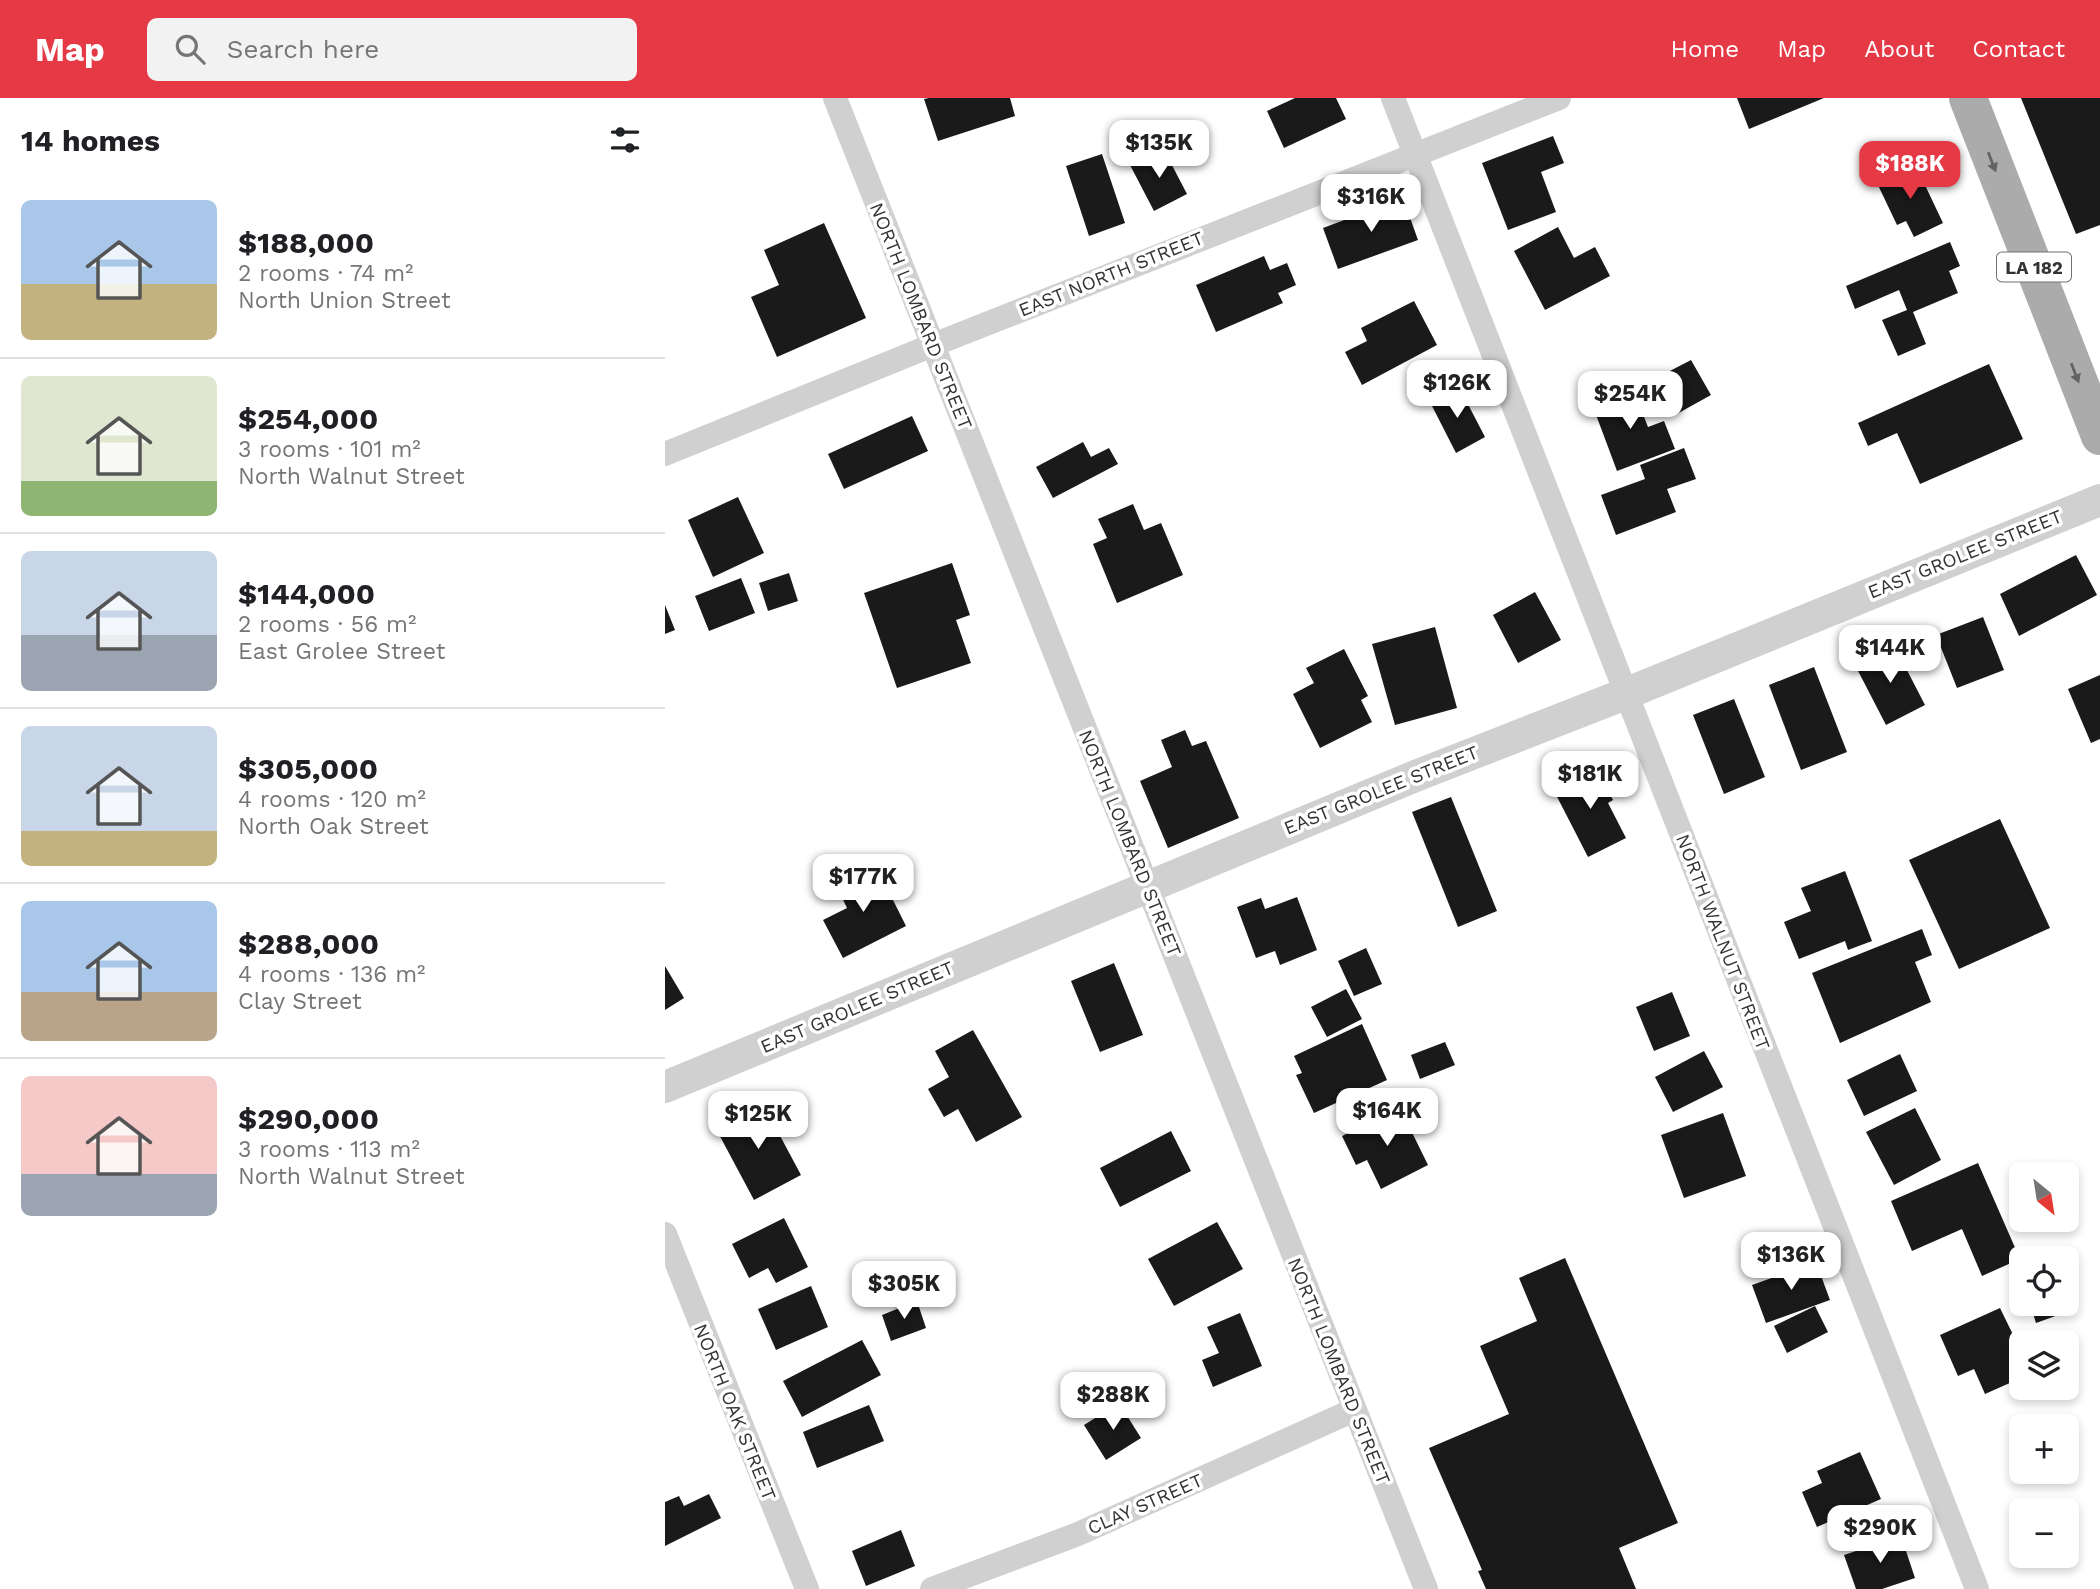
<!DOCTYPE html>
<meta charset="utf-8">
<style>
body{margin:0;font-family:"Work Sans",sans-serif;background:#f2f2f2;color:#202124;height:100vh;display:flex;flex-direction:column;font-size:26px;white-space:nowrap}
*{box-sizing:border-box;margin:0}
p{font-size:23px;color:#757577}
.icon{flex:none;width:38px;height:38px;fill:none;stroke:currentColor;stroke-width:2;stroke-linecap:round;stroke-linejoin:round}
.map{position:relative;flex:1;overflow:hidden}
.panel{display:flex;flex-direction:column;background:#fff;width:665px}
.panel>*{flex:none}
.needle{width:46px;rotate:150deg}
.controls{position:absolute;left:1344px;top:1064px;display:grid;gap:14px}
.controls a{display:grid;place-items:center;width:70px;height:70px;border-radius:10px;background:#fff;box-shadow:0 4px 10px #0003;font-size:35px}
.price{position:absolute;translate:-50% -60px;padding:0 16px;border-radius:14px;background:#fff;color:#222;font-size:23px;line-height:46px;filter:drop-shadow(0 2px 4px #0008)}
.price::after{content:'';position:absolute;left:50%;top:42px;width:21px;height:16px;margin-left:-10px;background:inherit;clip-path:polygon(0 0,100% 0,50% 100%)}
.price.active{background:#e63946;color:#fff}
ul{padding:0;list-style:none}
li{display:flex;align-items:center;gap:21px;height:175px;padding:0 21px}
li+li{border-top:2px solid #e0e0e0}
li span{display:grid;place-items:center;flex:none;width:196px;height:140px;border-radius:10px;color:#555}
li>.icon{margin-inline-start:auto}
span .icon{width:84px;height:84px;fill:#fffc;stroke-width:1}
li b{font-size:30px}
h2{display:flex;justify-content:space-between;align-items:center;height:84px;padding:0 21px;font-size:30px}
header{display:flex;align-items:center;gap:42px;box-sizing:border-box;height:98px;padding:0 35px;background:#e63946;color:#fff}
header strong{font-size:33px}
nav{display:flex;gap:38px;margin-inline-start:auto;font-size:24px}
.search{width:490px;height:63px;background:#f2f2f2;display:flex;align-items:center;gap:18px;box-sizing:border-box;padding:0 24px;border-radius:10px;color:#757577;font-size:26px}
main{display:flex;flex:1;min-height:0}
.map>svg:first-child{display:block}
.building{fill:#1a1a1a}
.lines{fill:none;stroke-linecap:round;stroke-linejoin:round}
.minor{stroke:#d0d0d0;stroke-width:24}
.tertiary{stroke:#d0d0d0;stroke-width:32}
.primary{stroke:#ababab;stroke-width:38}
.oneway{fill:#636363}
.labels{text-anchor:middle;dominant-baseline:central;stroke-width:7;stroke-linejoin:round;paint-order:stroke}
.shield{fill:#fff;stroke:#707070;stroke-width:2}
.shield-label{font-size:18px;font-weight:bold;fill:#333}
.street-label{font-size:19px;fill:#333;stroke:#fff}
</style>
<header>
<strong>Map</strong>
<div class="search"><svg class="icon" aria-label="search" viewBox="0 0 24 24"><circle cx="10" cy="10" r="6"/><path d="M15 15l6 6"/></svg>Search here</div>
<nav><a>Home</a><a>Map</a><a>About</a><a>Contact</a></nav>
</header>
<main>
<section class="panel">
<h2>14 homes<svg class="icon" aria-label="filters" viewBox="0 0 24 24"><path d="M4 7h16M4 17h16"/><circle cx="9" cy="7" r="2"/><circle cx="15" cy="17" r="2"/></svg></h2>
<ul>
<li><span style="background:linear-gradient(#a9c7e8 60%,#c2b280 0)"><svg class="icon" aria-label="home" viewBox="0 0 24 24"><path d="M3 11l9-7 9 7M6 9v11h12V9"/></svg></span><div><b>$188,000</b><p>2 rooms · 74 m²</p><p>North Union Street</p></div></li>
<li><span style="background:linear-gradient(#dfe7d0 75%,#8fb573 0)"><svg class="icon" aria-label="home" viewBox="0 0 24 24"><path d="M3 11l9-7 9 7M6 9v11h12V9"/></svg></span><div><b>$254,000</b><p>3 rooms · 101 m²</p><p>North Walnut Street</p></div></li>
<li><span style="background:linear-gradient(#c9d6e8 60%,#9aa5b1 0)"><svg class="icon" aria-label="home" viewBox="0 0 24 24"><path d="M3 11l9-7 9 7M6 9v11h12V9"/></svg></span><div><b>$144,000</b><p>2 rooms · 56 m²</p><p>East Grolee Street</p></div></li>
<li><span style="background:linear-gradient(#c9d6e8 75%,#c2b280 0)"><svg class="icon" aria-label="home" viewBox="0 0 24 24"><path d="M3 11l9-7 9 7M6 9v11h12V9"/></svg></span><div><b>$305,000</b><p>4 rooms · 120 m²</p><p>North Oak Street</p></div></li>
<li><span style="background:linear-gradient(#a9c7e8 65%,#b9a48a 0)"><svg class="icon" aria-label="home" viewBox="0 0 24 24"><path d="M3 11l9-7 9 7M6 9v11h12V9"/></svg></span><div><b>$288,000</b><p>4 rooms · 136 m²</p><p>Clay Street</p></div></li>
<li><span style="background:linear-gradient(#f6c9c9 70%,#9aa5b1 0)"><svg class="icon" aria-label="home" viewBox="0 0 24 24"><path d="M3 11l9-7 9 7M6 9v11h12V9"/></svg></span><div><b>$290,000</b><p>3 rooms · 113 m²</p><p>North Walnut Street</p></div></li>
</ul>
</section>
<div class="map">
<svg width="1435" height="1491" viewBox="0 0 1435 1491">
<rect width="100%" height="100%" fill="#fff"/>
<!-- building -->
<g class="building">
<polygon points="264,0 345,0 350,18 273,43 259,1"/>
<polygon points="630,0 671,0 681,21 619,50 602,13"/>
<polygon points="1072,0 1159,0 1084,31"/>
<polygon points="1356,0 1435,0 1435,127 1411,136"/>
<polygon points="888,38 899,65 876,74 891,114 843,132 817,65"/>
<polygon points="498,50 522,96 489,113 465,67"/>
<polygon points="437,56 460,125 424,138 401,68"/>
<polygon points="1250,66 1278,125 1249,139 1241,123 1232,127 1212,85"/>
<polygon points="738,100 753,142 673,171 658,130"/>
<polygon points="159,125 201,220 112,259 86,199 114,187 99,152"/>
<polygon points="893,129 909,160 930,149 945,178 880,212 849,153"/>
<polygon points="1285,144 1295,168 1284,173 1293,195 1248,214 1261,246 1233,258 1217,222 1242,212 1234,192 1190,211 1181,188"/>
<polygon points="599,158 605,172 622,165 631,187 613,195 618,205 551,234 531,187"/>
<polygon points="749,203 772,247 697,287 680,254 702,243 696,230"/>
<polygon points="1026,262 1046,297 1010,317 999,296 987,302 978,287"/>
<polygon points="1324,266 1358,341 1255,386 1232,335 1203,348 1193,325"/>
<polygon points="794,289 820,339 791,355 765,304"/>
<polygon points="968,291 983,329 999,323 1010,351 952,373 927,306"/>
<polygon points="247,318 263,353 179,391 163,356"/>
<polygon points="418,344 426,359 444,350 453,366 388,400 371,369"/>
<polygon points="1019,350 1031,381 1002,391 1011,414 951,437 936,397 980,381 975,367"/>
<polygon points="73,399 99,455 48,479 23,422"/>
<polygon points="468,406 479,432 496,425 518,477 452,505 428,446 442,440 433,421"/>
<polygon points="1411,457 1432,497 1354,538 1335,496"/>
<polygon points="287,465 305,517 291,522 306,565 232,590 199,495"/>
<polygon points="124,475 133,503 103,513 94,485"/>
<polygon points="76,480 90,515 44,533 30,498"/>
<polygon points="870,494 896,542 853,565 828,517"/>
<polygon points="0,507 10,532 0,536"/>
<polygon points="1318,519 1339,572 1292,590 1271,537"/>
<polygon points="770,529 792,610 730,627 707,546"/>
<polygon points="1229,547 1260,607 1221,627 1190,567"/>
<polygon points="679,551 703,598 696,602 707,624 655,650 628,596 649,585 641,570"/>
<polygon points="1149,569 1182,654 1136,672 1104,587"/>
<polygon points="1435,577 1435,641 1426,645 1403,591"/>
<polygon points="1069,601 1100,679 1059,696 1028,617"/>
<polygon points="520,632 527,648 541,643 574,720 503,750 475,683 507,669 496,642"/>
<polygon points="930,667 948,702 943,705 961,740 923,759 887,689"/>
<polygon points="786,699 832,813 793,829 747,714"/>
<polygon points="1335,721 1385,830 1294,871 1244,762"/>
<polygon points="197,768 208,789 219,784 241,828 178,860 158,822 182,810 169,783"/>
<polygon points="1180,773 1207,843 1183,852 1180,843 1134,861 1119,824 1146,813 1136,790"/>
<polygon points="632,799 652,852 615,867 610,853 591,860 572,809 596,800 600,811"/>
<polygon points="1257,831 1267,857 1250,864 1266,904 1175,945 1147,875"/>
<polygon points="701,850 717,886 689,898 673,863"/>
<polygon points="449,865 478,937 435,954 406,883"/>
<polygon points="0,868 19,900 0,912"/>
<polygon points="681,891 697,921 662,939 646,909"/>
<polygon points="1007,894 1025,938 989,953 971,909"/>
<polygon points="697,926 722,982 649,1015 631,977 637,975 629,958"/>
<polygon points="308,932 357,1019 311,1044 293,1011 279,1019 263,991 284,979 270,953"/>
<polygon points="780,944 790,967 755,981 746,957"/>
<polygon points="1039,953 1058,989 1008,1014 990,979"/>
<polygon points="1235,956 1252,993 1199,1018 1182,982"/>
<polygon points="97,1004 136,1077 89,1102 50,1029"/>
<polygon points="735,1010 763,1067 716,1091 702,1062 691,1067 677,1038"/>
<polygon points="1250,1010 1276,1062 1229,1087 1201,1034"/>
<polygon points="1058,1015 1081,1078 1019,1100 996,1037"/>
<polygon points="506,1033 526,1073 455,1109 435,1070"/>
<polygon points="1313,1065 1355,1161 1317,1178 1297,1131 1247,1153 1226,1103"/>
<polygon points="119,1120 143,1169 111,1185 103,1170 84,1180 67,1146"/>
<polygon points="552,1124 578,1171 509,1208 483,1161"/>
<polygon points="900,1160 1013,1425 954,1450 971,1491 821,1491 813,1473 817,1472 764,1350 844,1316 815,1248 872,1223 854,1180"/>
<polygon points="1151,1164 1165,1202 1101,1225 1087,1187"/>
<polygon points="146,1188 163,1229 111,1252 93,1211"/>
<polygon points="1402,1189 1410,1211 1371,1225 1365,1206 1402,1206"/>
<polygon points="252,1203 261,1230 226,1243 217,1217"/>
<polygon points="1150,1208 1163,1234 1122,1255 1109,1228"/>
<polygon points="1335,1210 1356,1253 1356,1280 1320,1296 1309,1271 1293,1278 1275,1237"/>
<polygon points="575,1215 597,1268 548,1289 537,1262 554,1255 542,1229"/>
<polygon points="197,1242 216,1277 137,1319 118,1283"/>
<polygon points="454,1305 476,1340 441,1362 419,1327"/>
<polygon points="204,1307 219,1343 152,1370 138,1334"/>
<polygon points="1401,1321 1411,1351 1402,1354 1402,1328 1380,1328"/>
<polygon points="1356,1335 1356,1364 1347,1338"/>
<polygon points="1195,1354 1216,1401 1152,1429 1137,1394 1157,1385 1152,1373"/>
<polygon points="44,1396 56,1420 0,1448 0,1404 14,1398 19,1408"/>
<polygon points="236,1432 250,1468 201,1488 187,1453"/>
<polygon points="1236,1438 1250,1480 1217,1491 1191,1491 1179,1457"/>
</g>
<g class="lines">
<!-- minor -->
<g class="minor">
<polyline points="170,0 761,1491"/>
<polyline points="728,0 1312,1491"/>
<polyline points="0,356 268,247 894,0"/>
<polyline points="0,1136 142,1491"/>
<polyline points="267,1491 413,1436 689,1312"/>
</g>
<!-- tertiary -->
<polyline class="tertiary" points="0,989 753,677 960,596 1435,402"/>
<!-- primary -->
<polyline class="primary" points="1303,0 1435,338"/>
</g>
<!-- one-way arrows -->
<defs><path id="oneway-solid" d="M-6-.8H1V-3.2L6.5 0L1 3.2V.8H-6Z" transform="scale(1.75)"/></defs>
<g class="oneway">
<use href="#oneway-solid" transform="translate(1327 64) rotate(69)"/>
<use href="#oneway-solid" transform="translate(1410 275) rotate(69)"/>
</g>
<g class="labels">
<!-- shield labels -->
<rect class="shield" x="1332" y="154.5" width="74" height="29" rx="5"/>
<g class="shield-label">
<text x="1369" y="169">LA 182</text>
</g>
<!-- street labels -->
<g class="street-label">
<text transform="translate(446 176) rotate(-22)">EAST NORTH STREET</text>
<text transform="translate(256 218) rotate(68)">NORTH LOMBARD STREET</text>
<text transform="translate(1300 456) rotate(-22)">EAST GROLEE STREET</text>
<text transform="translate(716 692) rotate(-22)">EAST GROLEE STREET</text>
<text transform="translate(465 745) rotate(68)">NORTH LOMBARD STREET</text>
<text transform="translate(1058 844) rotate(69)">NORTH WALNUT STREET</text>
<text transform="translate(192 909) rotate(-23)">EAST GROLEE STREET</text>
<text transform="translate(674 1273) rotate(68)">NORTH LOMBARD STREET</text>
<text transform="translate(70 1314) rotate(68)">NORTH OAK STREET</text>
<text transform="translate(480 1406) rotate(-24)">CLAY STREET</text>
</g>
</g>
</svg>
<div class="controls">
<a><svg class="needle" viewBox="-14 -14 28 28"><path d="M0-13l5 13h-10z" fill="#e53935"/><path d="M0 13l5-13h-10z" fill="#757577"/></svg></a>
<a><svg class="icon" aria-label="locate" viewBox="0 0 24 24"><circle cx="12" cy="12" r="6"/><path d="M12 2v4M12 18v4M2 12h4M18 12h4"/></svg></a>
<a><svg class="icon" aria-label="layers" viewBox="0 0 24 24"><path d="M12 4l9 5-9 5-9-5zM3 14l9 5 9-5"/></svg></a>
<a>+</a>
<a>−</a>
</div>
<b class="price" style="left:494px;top:82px">$135K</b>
<b class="price active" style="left:1245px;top:103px">$188K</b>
<b class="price" style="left:706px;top:136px">$316K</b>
<b class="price" style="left:792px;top:322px">$126K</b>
<b class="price" style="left:965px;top:333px">$254K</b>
<b class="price" style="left:1225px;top:587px">$144K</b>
<b class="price" style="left:925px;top:713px">$181K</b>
<b class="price" style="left:198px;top:816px">$177K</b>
<b class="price" style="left:722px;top:1050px">$164K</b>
<b class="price" style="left:93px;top:1053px">$125K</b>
<b class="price" style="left:1126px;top:1194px">$136K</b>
<b class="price" style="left:239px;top:1223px">$305K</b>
<b class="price" style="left:448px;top:1334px">$288K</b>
<b class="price" style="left:1215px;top:1467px">$290K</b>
</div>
</main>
